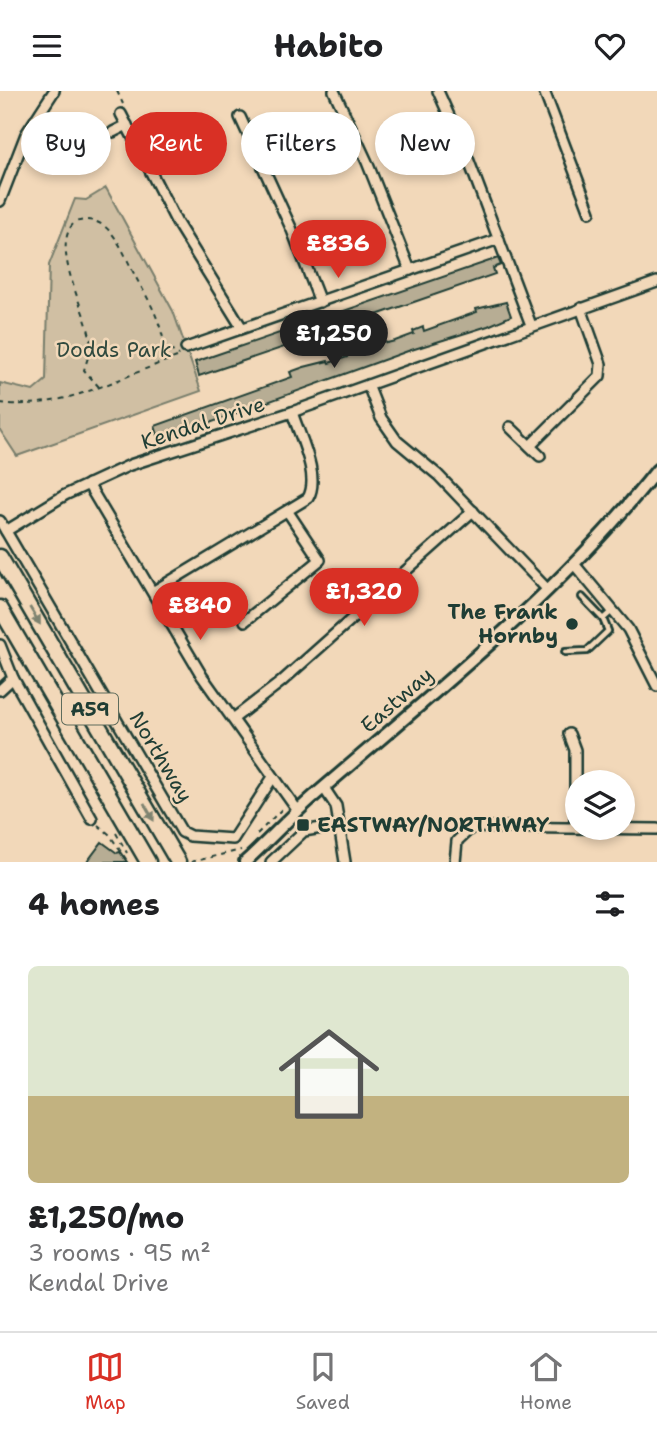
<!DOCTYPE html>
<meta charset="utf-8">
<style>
body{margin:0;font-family:"Shantell Sans",sans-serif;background:#f2f2f2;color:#202124;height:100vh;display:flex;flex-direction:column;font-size:26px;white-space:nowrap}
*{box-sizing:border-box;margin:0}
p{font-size:23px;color:#757577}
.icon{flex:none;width:38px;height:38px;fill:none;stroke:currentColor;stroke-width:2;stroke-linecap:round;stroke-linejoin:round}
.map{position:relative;height:771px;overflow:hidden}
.drawer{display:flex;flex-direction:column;background:#fff;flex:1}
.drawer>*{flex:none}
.top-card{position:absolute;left:21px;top:21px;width:616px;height:63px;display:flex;gap:14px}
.tools{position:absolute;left:565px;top:679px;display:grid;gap:14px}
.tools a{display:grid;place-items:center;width:70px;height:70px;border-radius:50%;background:#fff;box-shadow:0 4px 10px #0003;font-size:35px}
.price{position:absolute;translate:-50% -60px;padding:0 16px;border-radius:24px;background:#d93025;color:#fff;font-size:23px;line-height:46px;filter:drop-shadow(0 2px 4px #0008)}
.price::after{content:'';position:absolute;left:50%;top:42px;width:21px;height:16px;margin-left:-10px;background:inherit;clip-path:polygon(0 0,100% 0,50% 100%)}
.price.current{background:#222;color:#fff}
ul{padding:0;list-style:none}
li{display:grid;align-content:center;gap:14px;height:371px;padding:0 28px}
li span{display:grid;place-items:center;height:217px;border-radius:10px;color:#555}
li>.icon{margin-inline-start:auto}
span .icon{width:126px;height:126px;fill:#fffc;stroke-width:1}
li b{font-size:30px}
h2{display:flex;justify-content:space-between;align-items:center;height:84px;padding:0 28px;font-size:30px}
.chip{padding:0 24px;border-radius:32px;background:#fff;box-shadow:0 4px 10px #0003;font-size:24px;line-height:63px}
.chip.current{background:#d93025;color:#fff}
header{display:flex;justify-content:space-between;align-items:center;height:91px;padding:0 28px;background:#fff;font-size:32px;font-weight:700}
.tab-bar{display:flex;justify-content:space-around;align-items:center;height:98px;border-top:2px solid #e0e0e0;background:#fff;font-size:19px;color:#757577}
.tab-bar a{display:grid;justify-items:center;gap:4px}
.tab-bar .current{color:#d93025}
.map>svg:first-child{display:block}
.green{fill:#d0bfa3;stroke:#787e6c;stroke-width:2}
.building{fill:#b7ad94;stroke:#1f3d34;stroke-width:2}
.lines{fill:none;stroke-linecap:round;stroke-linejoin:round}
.service-casing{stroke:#1f3d34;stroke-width:10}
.minor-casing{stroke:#1f3d34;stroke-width:14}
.tertiary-casing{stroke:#1f3d34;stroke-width:16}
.trunk-casing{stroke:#1f3d34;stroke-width:19}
.path{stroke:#1f3d34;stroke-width:2;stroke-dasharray:5 5;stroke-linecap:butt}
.service{stroke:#f2d8b9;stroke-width:4.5}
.minor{stroke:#f2d8b9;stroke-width:9}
.tertiary{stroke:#f2d8b9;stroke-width:10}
.trunk{stroke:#f2d8b9;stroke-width:14}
.oneway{fill:#7e8370}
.poi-dot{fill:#1f3d34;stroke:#f2d8b9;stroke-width:2.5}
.labels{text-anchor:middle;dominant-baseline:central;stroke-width:5;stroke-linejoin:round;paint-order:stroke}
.shield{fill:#f2d8b9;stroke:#5e6c5c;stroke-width:2}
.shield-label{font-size:19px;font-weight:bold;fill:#1f3d34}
.park-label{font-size:21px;fill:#314a3f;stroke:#f2d8b9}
.street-label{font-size:21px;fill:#1f3d34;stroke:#f2d8b9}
.poi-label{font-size:21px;font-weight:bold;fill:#1f3d34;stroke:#f2d8b9;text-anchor:end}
</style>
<header><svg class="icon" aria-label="menu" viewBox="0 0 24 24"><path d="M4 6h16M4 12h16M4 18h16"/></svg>Habito<svg class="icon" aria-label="heart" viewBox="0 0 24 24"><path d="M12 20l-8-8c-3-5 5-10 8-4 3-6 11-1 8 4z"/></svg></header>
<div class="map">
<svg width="657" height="771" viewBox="0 0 657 771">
<rect width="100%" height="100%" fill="#f2d8b9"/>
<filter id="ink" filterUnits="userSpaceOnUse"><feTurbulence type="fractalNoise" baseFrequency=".0143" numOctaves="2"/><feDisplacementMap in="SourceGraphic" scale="14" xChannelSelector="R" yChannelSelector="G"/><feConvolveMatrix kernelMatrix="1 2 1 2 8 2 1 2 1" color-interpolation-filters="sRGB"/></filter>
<g filter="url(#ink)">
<!-- green -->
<polygon class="green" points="106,97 173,220 201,300 17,365 0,339 0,292 33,300 46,289 49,174 75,108 86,109"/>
<!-- building -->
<g class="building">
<polygon points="498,167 501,174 493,177 495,183 362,229 342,239 337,238 199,285 195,271"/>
<polygon points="506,211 511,225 488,235 408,260 160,350 155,335 292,286 290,281 304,276 328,270 329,272 347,266 346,263 374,256 380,248 387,252 395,250 414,243 413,240 423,236 424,240 477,221 476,218"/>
<polygon points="102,751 117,762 120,761 127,771 87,771"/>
</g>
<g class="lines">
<defs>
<g id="service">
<polyline points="582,506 603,528 613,519"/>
<polyline points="565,561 587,560 608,540 603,528"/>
</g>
<g id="minor">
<polyline points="334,0 367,71 410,179"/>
<polyline points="438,0 467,65 531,234"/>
<polyline points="544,0 590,121"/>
<polyline points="121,23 177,132 242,237"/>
<polyline points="240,26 292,139 320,211"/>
<polyline points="113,41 127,34"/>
<polyline points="0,110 26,43 54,0"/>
<polyline points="186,257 499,148"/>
<polyline points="368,294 381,327 397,350 438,384 548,499"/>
<polyline points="510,336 540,365"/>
<polyline points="530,355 600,285 601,273 581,217"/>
<polyline points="88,393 202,585 298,720"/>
<polyline points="0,430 182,741 190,745 233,748 273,686"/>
<polyline points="6,440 65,404 130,374 292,321 657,191"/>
<polyline points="574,473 628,538 657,595"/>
<path d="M154,500L308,407C321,385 299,344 292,321"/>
<polyline points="245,530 320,469 288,421"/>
<polyline points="0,554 13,587 92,728"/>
<polyline points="0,599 13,587"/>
<polyline points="233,628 281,591 473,420"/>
<polyline points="569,643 575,659 575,737"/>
<polyline points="324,697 336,715 345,771"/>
<polyline points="271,771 304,740 339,734"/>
<polyline points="455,771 457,750 472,736 657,738"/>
</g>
<path id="tertiary" d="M245,771C268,750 290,726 314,705C433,602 559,503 657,379"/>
<g id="trunk">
<polyline points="0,466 178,771"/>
<polyline points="0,517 148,771"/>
</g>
</defs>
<!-- service casing -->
<use href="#service" class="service-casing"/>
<!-- minor casing -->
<use href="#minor" class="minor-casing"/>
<!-- tertiary casing -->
<use href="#tertiary" class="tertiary-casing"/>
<!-- trunk casing -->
<use href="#trunk" class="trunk-casing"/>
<!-- path -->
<g class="path">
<polyline points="117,0 123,13"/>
<polyline points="160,270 165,256"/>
<path d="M99,296L84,279L91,257L90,246C85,217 49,155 75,131C113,119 124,167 139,192C152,214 160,230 165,256L179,264"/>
<path d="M0,312C63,320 119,286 177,266"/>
<polyline points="98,734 109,743 128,771"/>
<polyline points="116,742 127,762"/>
<polyline points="257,743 283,717"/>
<polyline points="191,771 241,759"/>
</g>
<!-- service -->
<use href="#service" class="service"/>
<!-- minor -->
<use href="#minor" class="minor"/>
<!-- tertiary -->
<use href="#tertiary" class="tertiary"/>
<!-- trunk -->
<use href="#trunk" class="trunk"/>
</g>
<!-- one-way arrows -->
<defs><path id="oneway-solid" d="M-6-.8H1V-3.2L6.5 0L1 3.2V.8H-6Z" transform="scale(1.75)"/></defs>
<g class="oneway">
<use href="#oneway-solid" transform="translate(35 525) rotate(59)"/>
<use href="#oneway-solid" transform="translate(149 721) rotate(61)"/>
</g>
</g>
<!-- markers -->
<g class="poi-dot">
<circle cx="572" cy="533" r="7"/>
<rect x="296" y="727" width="14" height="14" rx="3.5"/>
</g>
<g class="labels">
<!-- shield labels -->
<rect class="shield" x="62" y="602.5" width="56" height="31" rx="5"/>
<g class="shield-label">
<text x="90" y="618">A59</text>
</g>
<!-- park labels -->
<g class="park-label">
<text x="114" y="259">Dodds Park</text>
</g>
<!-- street labels -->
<g class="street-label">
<text transform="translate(203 332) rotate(-18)">Kendal Drive</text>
<text transform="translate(397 609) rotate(-41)">Eastway</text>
<text transform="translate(161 666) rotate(59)">Northway</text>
</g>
<!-- poi labels -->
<g class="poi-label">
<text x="558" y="521">The Frank<tspan x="558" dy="24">Hornby</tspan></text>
<text x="317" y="734" text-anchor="start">EASTWAY/NORTHWAY</text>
</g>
</g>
</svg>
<div class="tools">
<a><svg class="icon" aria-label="layers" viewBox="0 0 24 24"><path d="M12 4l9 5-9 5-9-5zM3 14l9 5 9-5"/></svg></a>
</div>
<b class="price" style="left:338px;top:189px">£836</b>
<b class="price current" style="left:334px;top:279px">£1,250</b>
<b class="price" style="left:364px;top:537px">£1,320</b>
<b class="price" style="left:200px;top:551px">£840</b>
<div class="top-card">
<a class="chip">Buy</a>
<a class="chip current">Rent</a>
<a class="chip">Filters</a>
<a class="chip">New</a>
</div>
</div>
<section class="drawer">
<h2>4 homes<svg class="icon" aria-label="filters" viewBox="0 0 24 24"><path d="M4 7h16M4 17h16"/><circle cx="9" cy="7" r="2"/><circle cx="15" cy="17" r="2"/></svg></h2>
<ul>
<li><span style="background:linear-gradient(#dfe7d0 60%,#c2b280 0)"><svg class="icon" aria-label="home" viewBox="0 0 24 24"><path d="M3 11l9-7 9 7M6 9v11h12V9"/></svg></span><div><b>£1,250/mo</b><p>3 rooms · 95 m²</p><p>Kendal Drive</p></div></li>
</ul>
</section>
<nav class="tab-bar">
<a class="current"><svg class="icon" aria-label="map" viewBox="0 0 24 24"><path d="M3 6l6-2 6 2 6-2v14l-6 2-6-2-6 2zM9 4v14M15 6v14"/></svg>Map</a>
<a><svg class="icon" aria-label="saved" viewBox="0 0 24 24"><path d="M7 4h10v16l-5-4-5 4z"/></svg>Saved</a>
<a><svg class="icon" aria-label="home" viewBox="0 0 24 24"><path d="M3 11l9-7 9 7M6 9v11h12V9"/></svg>Home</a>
</nav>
